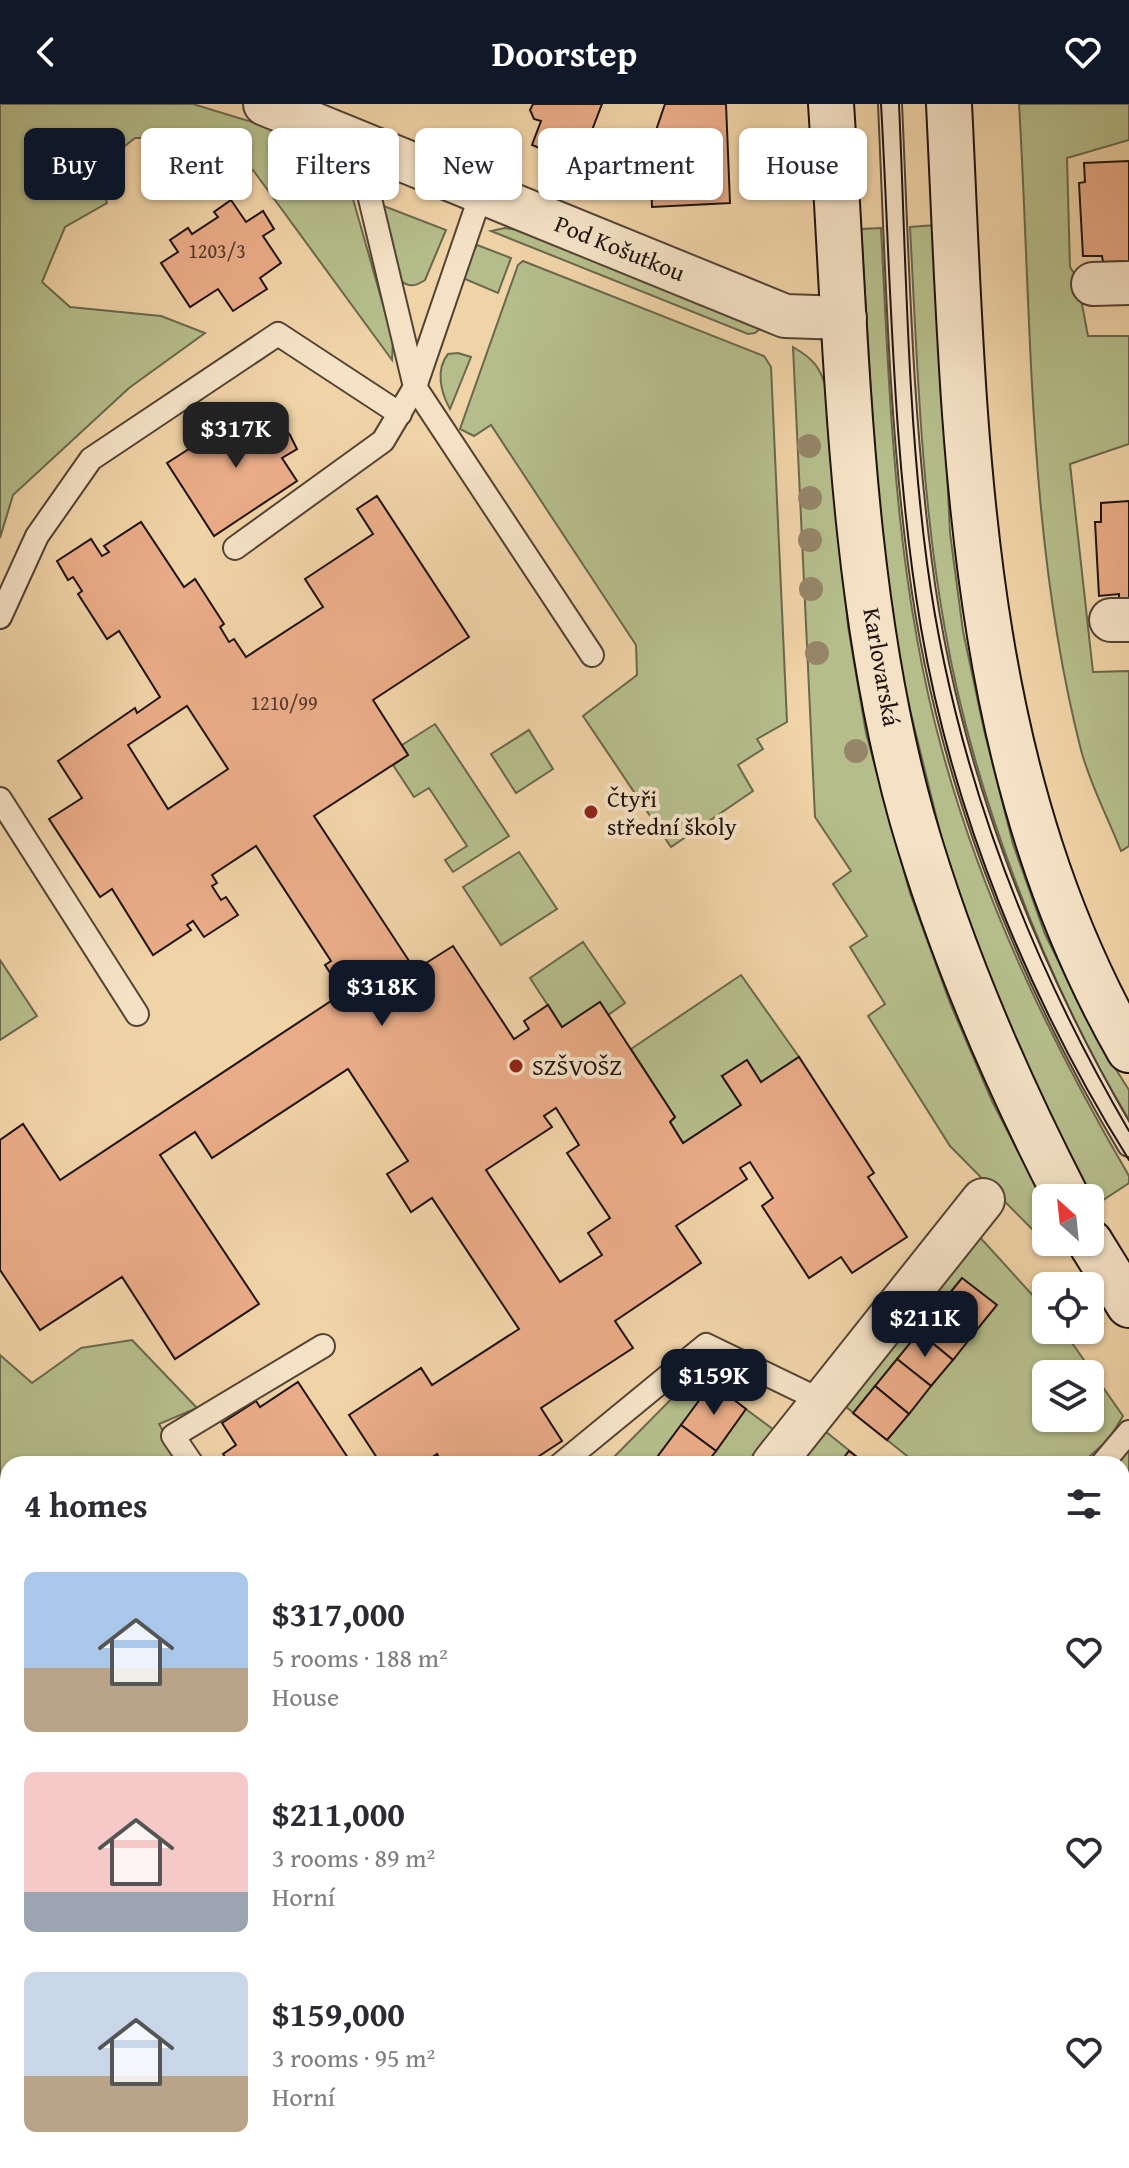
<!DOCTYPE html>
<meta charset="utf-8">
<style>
body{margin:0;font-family:"Gentium Book Plus",serif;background:#f7f7f7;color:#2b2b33;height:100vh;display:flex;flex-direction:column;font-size:30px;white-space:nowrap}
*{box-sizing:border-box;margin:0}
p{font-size:26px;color:#7c7c81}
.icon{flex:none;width:44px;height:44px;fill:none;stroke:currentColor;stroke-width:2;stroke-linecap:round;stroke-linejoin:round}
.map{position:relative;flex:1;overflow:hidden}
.drawer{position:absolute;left:0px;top:1352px;width:1130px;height:712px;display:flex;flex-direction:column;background:#fff;border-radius:24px 24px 0 0;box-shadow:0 2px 6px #0004}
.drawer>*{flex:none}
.top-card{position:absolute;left:24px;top:24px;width:1082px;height:72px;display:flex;gap:16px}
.needle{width:52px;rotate:333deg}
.tools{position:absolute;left:1032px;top:1080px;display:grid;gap:16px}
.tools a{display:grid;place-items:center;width:72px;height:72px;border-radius:12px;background:#fff;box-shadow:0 2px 6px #0004;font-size:40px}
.price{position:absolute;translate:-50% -68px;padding:0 18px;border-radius:16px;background:#111827;color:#fff;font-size:26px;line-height:52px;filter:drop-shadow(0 2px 4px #0008)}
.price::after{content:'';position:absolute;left:50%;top:48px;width:24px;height:18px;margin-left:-12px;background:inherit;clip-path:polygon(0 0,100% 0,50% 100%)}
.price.active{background:#222;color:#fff}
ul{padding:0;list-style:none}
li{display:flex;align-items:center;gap:24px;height:200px;padding:0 24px}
li span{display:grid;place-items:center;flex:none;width:224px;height:160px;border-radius:12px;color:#555}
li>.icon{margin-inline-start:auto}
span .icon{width:96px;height:96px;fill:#fffc;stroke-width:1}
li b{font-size:34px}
h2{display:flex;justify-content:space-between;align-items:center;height:96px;padding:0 24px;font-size:34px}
.tag{padding:0 28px;border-radius:12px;background:#fff;box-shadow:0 2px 6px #0004;font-size:28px;line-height:72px}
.tag.active{background:#111827;color:#fff}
header{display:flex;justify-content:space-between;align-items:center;height:104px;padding:0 24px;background:#111827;color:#fff;font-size:36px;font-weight:700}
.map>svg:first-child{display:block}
.green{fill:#b5be8b;stroke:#6a684d;stroke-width:2;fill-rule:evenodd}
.building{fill:#eaac88;stroke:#1f130f;stroke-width:2;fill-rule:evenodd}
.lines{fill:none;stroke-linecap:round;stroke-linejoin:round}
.service-casing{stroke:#534335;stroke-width:26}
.minor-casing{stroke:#534335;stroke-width:46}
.secondary-casing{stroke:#1f130f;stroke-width:48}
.service{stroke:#f5e2c6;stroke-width:22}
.minor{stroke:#f5e2c6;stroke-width:42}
.secondary{stroke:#f5e2c6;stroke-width:44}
.tram{stroke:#1f130f;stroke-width:2}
.tree{fill:#968568}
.poi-dot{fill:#8f2418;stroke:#f5e2c6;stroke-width:3}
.labels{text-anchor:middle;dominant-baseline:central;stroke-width:8;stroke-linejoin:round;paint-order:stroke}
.number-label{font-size:20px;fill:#52392d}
.street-label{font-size:24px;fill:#1f130f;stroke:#f5e2c6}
.poi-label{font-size:24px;fill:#1f130f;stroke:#f5e2c6;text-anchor:start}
</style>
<header><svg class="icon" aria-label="back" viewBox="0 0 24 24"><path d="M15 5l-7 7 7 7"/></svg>Doorstep<svg class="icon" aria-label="heart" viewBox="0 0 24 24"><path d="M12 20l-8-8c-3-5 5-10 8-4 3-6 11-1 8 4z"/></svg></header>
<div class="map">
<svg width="1129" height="2064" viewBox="0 0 1129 2064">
<rect width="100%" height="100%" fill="#f0d3a7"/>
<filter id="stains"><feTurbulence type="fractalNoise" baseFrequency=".0025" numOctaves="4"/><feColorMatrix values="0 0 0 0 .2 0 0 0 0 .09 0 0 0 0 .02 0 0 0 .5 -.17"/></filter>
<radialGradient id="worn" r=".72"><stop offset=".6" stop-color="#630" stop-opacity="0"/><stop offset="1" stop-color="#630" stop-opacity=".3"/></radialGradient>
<!-- green -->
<g class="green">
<polygon points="0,0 193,0 275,25 324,52 343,71 351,88 393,236 392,256 253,66 229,83 184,34 135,34 97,64 107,99 65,123 42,178 70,203 161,212 205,229 129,284 13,391 0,434"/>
<path d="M1019,0H1129V36L1067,54L1070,163L1077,174L1088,232H1129V340L1070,360L1093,568L1129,567V742L1121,747C1108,714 1090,680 1081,646C1027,434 1032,216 1019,0Z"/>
<path d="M381,101L446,126L425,176C416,182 409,184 400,176Z"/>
<path d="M935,121L950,429L963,527L984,626L1013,740L1045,830L1098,937L1129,986V1016C1045,877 971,681 944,520C921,389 917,256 910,123Z"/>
<polygon points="505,124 518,126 762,223 755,229 748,230 491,127"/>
<path d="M881,124C890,299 895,476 942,646C983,797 1051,938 1129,1072V1079L1094,1102L1043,1008L954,785L897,553L877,389L861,125Z"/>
<polygon points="477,141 511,154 498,189 465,175 462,166"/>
<polygon points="523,157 764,252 771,263 787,618 757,635 763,645 738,661 753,687 671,743 583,612 637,571 636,541 491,321 474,332 460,325 518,161"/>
<path d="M793,243C812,254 821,263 826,285L848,522L866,629L910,789L950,899L992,997L1046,1102V1126L1032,1125L950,1042L868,912L885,900L850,843L867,832L833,780L851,767L815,713Z"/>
<path d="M458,249L471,253L450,305C441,289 435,266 448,250Z"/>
<polygon points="435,620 509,732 453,768 445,756 467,742 429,684 414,693 393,661 408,651 402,641"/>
<polygon points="529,626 553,665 516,689 491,650"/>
<polygon points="519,748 557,805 501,841 463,783"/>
<polygon points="583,838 625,899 608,911 562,923 530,874"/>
<polygon points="0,856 37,912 0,936"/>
<polygon points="741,871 799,953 761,978 722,972 741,1001 683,1039 670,1018 675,1013 631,945"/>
<path d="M977,1130L1046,1206V1226H1063L1123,1312L1109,1335L1081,1360H917L840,1298ZM1046,1270H1090V1314H1046Z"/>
<polygon points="132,1236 197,1304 159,1320 182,1360 8,1360 8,1712 0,1708 0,1251 32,1279 81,1244"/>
<polygon points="697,1269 774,1326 750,1360 607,1360"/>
<polygon points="820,1323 866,1360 793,1360"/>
<polygon points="1129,1343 1129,1680 1122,1674 1122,1360 1116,1360"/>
<polygon points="1129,1965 1129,2064 1053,2064 1059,2056 1122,2056 1122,1975"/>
<polygon points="795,2056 879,2056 891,2064 790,2064"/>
</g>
<!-- building -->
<g class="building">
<polygon points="533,0 602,0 579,60 532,41 541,17 534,15 530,6"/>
<polygon points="665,0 726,0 730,99 652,103 650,44"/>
<polygon points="1129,57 1129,157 1103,158 1102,152 1083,152 1079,79 1085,78 1084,59"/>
<polygon points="231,96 246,118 263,107 274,125 263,132 281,159 260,174 267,185 233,207 218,185 190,203 161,159 178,148 170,136 188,124 192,130 218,113 214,108"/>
<polygon points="250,306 261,322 276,313 290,331 297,345 282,354 297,377 214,432 167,359"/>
<path d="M377,392L469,533L373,596L408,651L314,712L415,866L453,842L514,935L529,925L524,917L548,901L562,923L600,898L675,1013L670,1018L683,1039L741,1001L722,972L747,956L761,978L799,953L874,1069L868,1073L907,1133L852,1169L841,1153L809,1174L762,1102L773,1094L750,1058L740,1064L747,1075L676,1122L701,1159L615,1217L633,1244L541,1304L562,1337L527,1360H443L437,1350L422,1360H381L349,1311L421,1264L432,1281L519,1225L432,1094L411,1108L387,1070L408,1057L348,965L212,1054L195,1028L160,1051L259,1200L175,1255L122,1173L40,1226L0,1166V1036L23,1020L60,1076L343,889L325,861L331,857L256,742L212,771L217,779L212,782L221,796L226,793L238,811L204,833L193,817L187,821L191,826L153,851L112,785L100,793L49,715L82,694L58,657L135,604L137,609L160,593L119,527L107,535L78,490L82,487L73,473L68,476L57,457L91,435L102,452L109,448L104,442L141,418L184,483L195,475L224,520L220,523L229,538L234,535L246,553L323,503L305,475L373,430L357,405ZM187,602L228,665L168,705L128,641ZM556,1004L579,1041L567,1049L610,1114L588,1129L602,1151L560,1178L486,1066L552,1023L544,1012Z"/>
<polygon points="1129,397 1129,497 1119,497 1119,490 1099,492 1095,418 1101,418 1101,399"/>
<polygon points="962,1174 997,1201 975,1228 940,1201"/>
<polygon points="940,1201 975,1228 953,1256 919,1228"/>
<polygon points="919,1228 953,1256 931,1282 897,1255"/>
<polygon points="897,1255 931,1282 909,1310 875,1282"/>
<polygon points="298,1278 352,1360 230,1360 223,1350 236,1341 222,1319 256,1297 260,1303"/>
<polygon points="712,1279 746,1305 716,1347 681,1321"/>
<polygon points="875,1282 909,1310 887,1336 853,1309"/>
<polygon points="681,1321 716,1347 706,1360 652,1360"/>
<polygon points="849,1347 866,1360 839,1360"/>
<polygon points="1128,1613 1129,1614 1129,1680 1122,1674 1122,1620"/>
<polygon points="1129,1895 1129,1943 1122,1938 1122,1904"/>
<polygon points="1122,1938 1129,1943 1129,1965 1122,1975"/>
<polygon points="540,2056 586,2056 581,2064 553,2064"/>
<polygon points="692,2056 795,2056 790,2064 688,2064"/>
<polygon points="1020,2056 1059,2056 1053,2064 1030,2064"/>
</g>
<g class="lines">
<defs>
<g id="service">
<path d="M890,0C897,153 900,307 920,459C946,665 1024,864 1129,1041"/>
<polyline points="356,36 415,283 592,551"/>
<polyline points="235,444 383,337 415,283 482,87"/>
<polyline points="0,513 37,432 91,355 278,230 400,310"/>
<polyline points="0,695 137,910"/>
<polyline points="192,1360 173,1332 323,1242"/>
<polyline points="561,1360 706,1241 820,1296"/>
<polyline points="1102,1360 1129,1328"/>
</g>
<g id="minor">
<polyline points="265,0 785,212 845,214"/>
<polyline points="1093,180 1129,179"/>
<polyline points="1111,516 1129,516"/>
<polyline points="773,1360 983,1096"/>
<polyline points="1122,1792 1129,1783"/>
<polyline points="0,1820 8,1826"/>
<polyline points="346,2056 358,2064"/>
<polyline points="906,2056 916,2064"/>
</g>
<g id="secondary">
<path d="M831,0C847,235 848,486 912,714C950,846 1004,972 1067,1094"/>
<path d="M949,0C965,322 964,658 1129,946"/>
<polyline points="1090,1138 1129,1201"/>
</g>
</defs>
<!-- service casing -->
<use href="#service" class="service-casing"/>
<!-- minor casing -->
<use href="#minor" class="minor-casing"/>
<!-- secondary casing -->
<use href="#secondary" class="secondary-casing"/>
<!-- service -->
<use href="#service" class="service"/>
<!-- minor -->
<use href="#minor" class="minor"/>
<!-- secondary -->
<use href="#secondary" class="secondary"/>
<!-- tram -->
<g class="tram">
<path d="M881,0C891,175 892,352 921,524C953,711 1029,896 1129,1056"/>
<path d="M899,0C906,153 907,308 927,459C954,660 1027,852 1129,1027"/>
</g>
</g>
<!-- trees -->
<g class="tree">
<circle cx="809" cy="342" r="12"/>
<circle cx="810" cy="394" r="12"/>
<circle cx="810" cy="436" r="12"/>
<circle cx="811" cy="485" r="12"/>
<circle cx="817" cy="549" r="12"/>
<circle cx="856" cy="647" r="12"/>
</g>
<!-- markers -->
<g class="poi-dot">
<circle cx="591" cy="708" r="8"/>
<circle cx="516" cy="962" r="8"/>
</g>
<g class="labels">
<!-- number labels -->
<g class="number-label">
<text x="217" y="146">1203/3</text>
<text x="284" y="598">1210/99</text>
</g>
<!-- street labels -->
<g class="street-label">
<text transform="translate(620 144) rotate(22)">Pod Košutkou</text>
<text transform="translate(882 563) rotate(80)">Karlovarská</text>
</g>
<!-- poi labels -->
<g class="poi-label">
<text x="607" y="694">Čtyři<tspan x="607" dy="28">střední školy</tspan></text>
<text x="532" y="962">SZŠVOŠZ</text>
</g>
</g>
<rect width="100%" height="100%" filter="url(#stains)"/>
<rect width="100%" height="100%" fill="url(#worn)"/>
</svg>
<div class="tools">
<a><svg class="needle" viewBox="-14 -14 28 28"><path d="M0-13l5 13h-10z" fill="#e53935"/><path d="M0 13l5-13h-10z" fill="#7c7c81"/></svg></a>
<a><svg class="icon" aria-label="locate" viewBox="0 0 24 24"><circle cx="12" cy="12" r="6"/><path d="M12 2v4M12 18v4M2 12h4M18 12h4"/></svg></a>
<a><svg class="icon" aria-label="layers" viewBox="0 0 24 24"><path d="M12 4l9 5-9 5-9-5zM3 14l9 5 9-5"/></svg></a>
</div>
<b class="price active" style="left:236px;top:366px">$317K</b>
<b class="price" style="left:382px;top:924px">$318K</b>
<b class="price" style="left:925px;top:1255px">$211K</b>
<b class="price" style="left:714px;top:1313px">$159K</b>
<div class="top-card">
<a class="tag active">Buy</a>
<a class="tag">Rent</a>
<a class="tag">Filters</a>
<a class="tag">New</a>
<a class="tag">Apartment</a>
<a class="tag">House</a>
</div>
<section class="drawer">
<h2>4 homes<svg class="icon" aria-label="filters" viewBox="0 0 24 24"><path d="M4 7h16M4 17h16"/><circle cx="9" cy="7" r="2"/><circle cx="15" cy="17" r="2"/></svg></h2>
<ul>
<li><span style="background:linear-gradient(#a9c7e8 60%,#b9a48a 0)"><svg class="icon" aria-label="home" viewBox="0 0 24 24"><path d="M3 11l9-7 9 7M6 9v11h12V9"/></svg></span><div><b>$317,000</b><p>5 rooms · 188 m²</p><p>House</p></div><svg class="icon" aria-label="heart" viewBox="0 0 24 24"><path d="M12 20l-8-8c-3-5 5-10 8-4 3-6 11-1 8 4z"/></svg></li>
<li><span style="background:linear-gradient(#f6c9c9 75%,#9aa5b1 0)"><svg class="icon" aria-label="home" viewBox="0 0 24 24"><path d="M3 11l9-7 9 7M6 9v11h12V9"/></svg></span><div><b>$211,000</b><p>3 rooms · 89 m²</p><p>Horní</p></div><svg class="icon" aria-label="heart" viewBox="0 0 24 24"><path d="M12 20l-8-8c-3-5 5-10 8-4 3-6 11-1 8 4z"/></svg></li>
<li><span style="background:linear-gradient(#c9d6e8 65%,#b9a48a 0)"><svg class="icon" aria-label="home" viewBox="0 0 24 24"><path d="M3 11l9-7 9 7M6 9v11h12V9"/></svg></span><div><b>$159,000</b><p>3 rooms · 95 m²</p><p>Horní</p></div><svg class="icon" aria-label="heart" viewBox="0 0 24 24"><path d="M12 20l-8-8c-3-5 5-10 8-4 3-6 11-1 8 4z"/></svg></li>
</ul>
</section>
</div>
